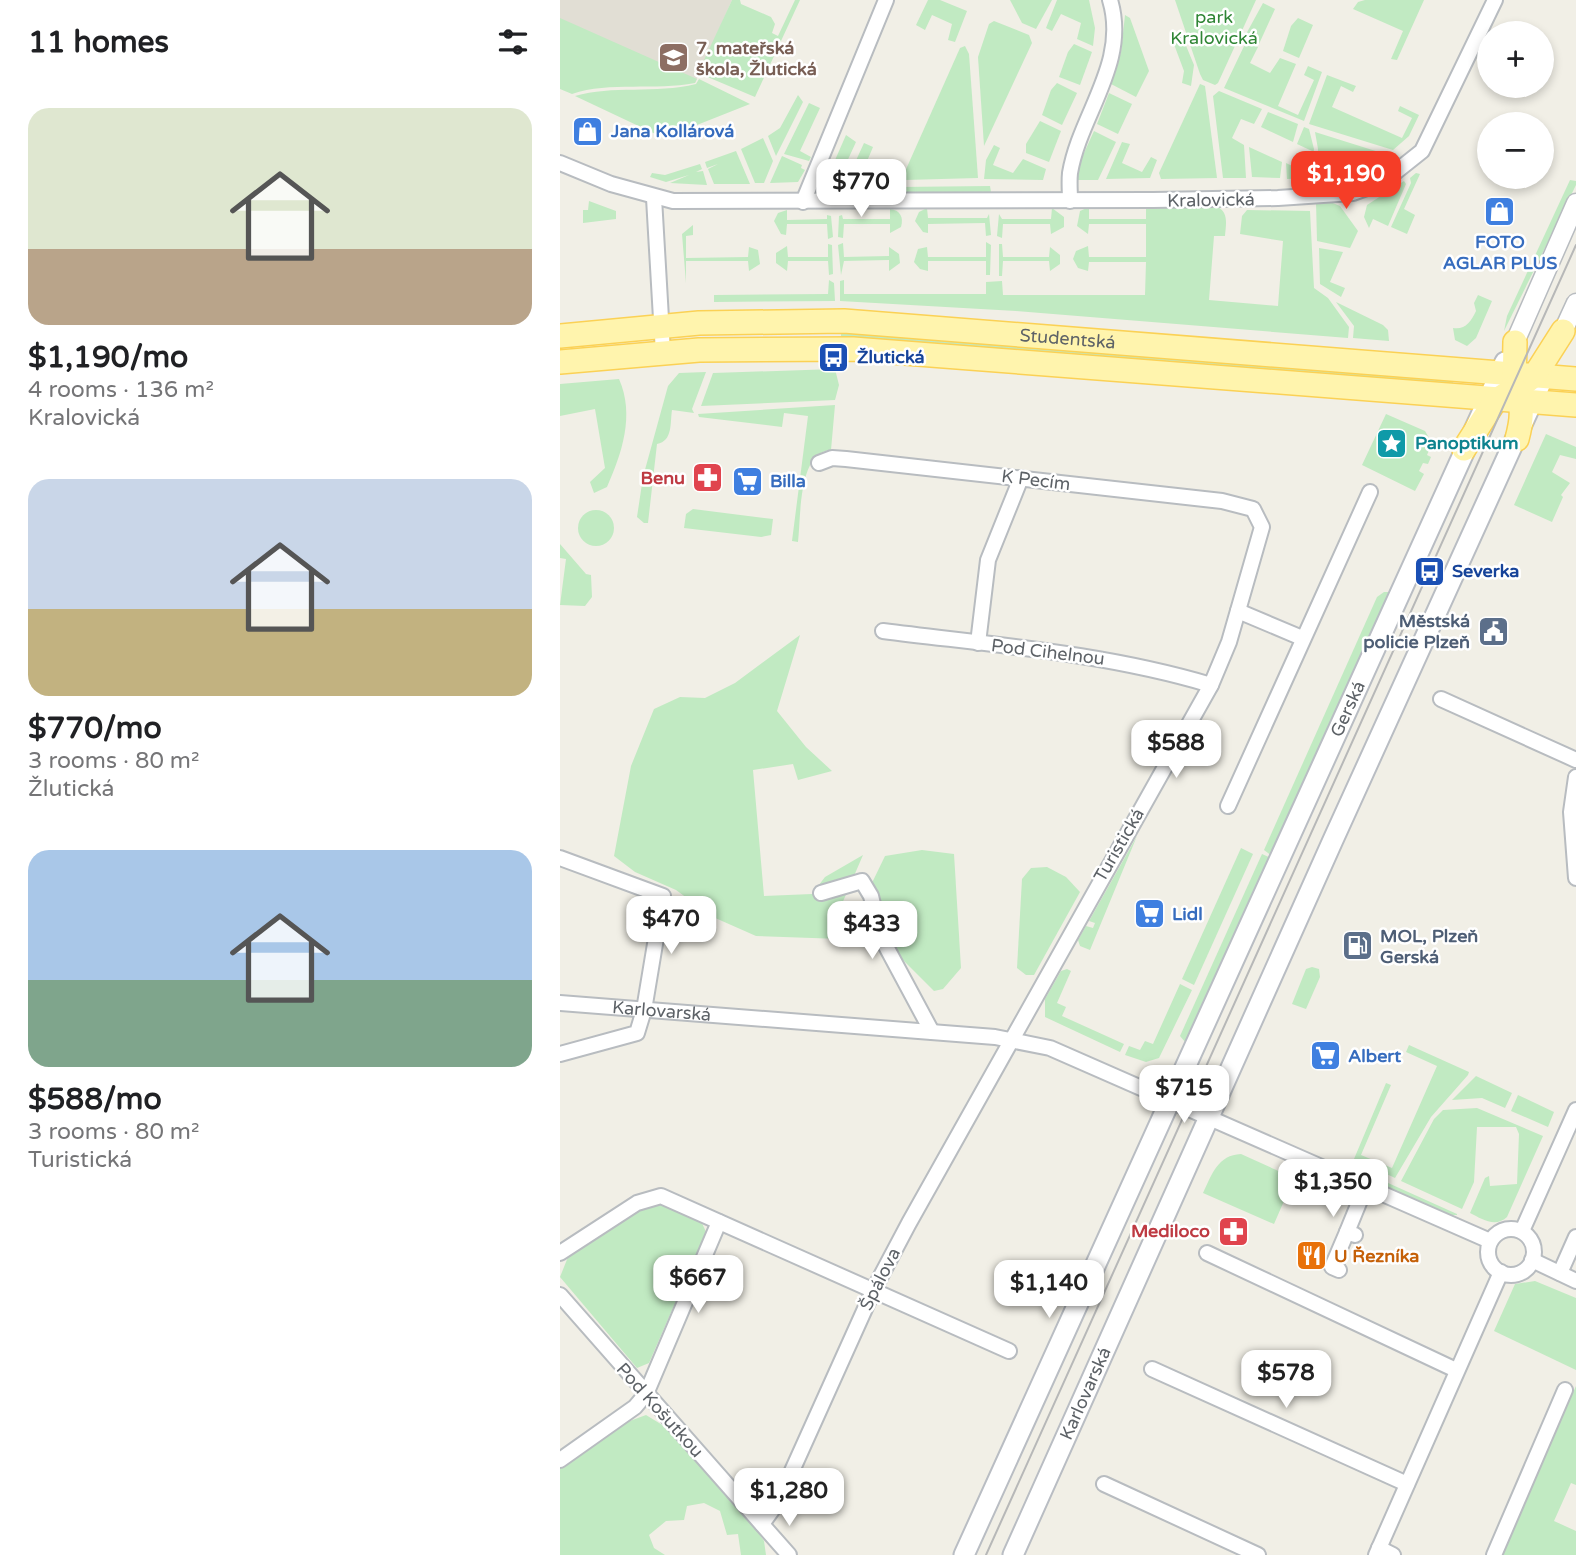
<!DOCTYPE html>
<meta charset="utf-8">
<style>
body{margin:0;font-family:"Varela Round",sans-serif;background:#f6f6f6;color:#202124;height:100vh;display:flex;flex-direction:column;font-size:26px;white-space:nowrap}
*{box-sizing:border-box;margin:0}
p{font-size:23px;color:#757577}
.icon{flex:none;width:38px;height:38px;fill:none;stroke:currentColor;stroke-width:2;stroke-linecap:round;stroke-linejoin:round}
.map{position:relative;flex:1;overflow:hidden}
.panel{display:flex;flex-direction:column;background:#fff;width:560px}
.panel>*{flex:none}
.tools{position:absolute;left:917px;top:21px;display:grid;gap:14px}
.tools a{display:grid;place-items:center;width:77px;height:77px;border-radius:50%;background:#fff;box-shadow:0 4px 10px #0003;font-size:35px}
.price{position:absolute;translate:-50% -60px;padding:0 16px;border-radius:14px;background:#fff;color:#222;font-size:23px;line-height:46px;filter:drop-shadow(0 2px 4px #0008)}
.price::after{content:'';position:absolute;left:50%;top:42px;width:21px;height:16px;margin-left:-10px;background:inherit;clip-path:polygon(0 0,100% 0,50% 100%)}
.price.selected{background:#f53d27;color:#fff}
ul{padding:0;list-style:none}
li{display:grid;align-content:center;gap:14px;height:371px;padding:0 28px}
li span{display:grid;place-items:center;height:217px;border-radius:21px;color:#555}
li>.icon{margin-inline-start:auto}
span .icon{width:126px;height:126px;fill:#fffc;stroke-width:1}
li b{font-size:30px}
h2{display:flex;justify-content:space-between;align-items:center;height:84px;padding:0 28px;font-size:30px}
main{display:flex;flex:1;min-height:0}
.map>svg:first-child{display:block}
.education{fill:#e1ded4}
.green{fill:#c1eac2}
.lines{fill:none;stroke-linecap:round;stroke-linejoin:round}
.minor-casing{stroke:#b8bcc0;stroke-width:18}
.tertiary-casing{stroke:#b8bcc0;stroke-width:21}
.secondary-casing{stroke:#b9bdc3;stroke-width:23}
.primary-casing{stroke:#fbd155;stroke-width:26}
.minor{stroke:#fff;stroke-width:14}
.tertiary{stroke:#fff;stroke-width:18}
.secondary{stroke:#fff;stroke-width:19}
.primary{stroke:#fff4ad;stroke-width:23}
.tram{stroke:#b7b8b8;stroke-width:2}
.labels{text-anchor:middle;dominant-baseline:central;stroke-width:5;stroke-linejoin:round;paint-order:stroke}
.park-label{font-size:18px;fill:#2f8535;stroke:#fff}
.education-label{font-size:18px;font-weight:bold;fill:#785e54;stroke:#fff;text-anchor:start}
.shop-label{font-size:18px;font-weight:bold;fill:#366cbe;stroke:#fff;text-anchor:start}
.street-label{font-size:18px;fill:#5d6267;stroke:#fff}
.transit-label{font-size:18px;font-weight:bold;fill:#164399;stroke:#fff;text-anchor:start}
.culture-label{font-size:18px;font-weight:bold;fill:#0d838f;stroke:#fff;text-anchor:start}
.health-label{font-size:18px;font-weight:bold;fill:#be3a42;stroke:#fff;text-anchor:end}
.service-label{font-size:18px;font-weight:bold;fill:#4e5e75;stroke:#fff;text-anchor:end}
.food-label{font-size:18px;font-weight:bold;fill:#c56008;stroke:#fff;text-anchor:start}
</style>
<main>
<section class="panel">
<h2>11 homes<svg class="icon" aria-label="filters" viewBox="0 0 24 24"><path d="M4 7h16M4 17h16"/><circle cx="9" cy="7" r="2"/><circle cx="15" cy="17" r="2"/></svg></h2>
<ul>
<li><span style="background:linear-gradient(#dfe7d0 65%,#b9a48a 0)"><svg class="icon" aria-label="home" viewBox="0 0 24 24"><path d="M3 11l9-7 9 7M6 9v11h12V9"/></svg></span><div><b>$1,190/mo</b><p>4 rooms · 136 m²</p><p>Kralovická</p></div></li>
<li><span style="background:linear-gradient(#c9d6e8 60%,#c2b280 0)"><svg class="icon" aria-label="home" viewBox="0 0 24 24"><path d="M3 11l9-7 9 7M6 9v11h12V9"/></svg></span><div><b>$770/mo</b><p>3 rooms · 80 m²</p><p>Žlutická</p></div></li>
<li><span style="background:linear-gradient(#a9c7e8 60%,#7fa58c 0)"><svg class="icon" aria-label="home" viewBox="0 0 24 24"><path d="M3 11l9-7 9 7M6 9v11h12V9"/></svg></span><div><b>$588/mo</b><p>3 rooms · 80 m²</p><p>Turistická</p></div></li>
</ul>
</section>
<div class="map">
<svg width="1016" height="1555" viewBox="0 0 1016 1555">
<rect width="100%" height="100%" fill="#f1efe6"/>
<!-- education -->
<polygon class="education" points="0,0 172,0 135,83 0,21"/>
<!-- green -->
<g class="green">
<polygon points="172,0 180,0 181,4 211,17 215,24 212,33 218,36 235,0 240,0 195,97 138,73"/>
<polygon points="368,0 380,0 407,11 395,42 388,40 392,24 372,15 365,30 356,25"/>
<polygon points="450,0 492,0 476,29 462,23"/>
<polygon points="497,0 529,0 535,28 533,46 517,39 521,23 501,14 492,31 486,28"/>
<polygon points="615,0 696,0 658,83 655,85 643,80 640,74"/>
<polygon points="805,0 864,0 837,60 831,59 843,31 793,9 798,2"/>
<polygon points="703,3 715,9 699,44 685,36"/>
<polygon points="565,15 570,18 589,71 576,97 551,84 561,52"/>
<path d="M0,18L137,79L135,83C95,91 50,81 12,94L0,89Z"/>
<polygon points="738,18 753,25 739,58 723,51 731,26"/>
<polygon points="434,21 469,35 472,43 424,146 418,57 429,24"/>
<polygon points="622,36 634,65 631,86 622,83 624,71 612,39"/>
<polygon points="686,42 698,47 690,63 710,73 720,58 736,64 718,106 738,115 754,80 744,75 748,66 762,72 744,121 664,88"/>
<polygon points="514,44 532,52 520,85 499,77 508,52"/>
<polygon points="405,46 409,54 418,178 345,180 343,176 400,48"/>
<polygon points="767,75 796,86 793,92 781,86 772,107 842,138 852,118 838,111 840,106 859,115 849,136 833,150 749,124"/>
<path d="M139,79L190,104L104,138L15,96C52,85 95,94 136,84Z"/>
<polygon points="497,83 517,93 502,125 482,115 491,90"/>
<polygon points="640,84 645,86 657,178 601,179 599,173"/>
<polygon points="659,91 702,109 694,124 681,119 672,138 684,145 686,178 663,178 653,96"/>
<polygon points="549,93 572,104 558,134 537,124"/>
<polygon points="238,95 243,102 216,156 208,136 220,128"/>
<polygon points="249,103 260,108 240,151 251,157 249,161 224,154"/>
<polygon points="708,112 738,124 733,142 701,127"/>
<polygon points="480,121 501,131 489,162 466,153 466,144"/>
<polygon points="744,127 749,129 754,149 751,178 727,179 726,163 743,171 752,151 737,144"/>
<polygon points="534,131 556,142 538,180 517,180 519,164"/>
<polygon points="755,132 822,153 823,157 790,174 757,177 758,149"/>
<polygon points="286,135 296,142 279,179 258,182 258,175 266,177 269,171 259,167 261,163 272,167"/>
<polygon points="203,138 213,161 204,183 195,183 181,149"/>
<polygon points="562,142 570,144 562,163 582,172 591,157 597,160 590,178 546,179"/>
<polygon points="304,143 313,147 305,166 325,175 334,160 341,163 332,180 287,180"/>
<polygon points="434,145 440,148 433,165 453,173 463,159 486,169 483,180 424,179 426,160"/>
<polygon points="689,147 722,162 720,178 692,177"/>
<polygon points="176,151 190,184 154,184 148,169 158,164 147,168 145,162"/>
<polygon points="222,156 242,165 241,168 245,170 238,182 210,183"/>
<polygon points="140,164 142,169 136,172 143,171 147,185 110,183 129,175 106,182 90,177 92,173 105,175"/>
<polygon points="856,173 860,174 844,209 855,215 847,234 831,227 851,183 850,178"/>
<polygon points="1010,180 1016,181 1016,185 944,331 947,316"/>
<polygon points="844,181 846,184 828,226 813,219 809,228 804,217 807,205"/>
<polygon points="430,186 431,192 339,193 339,187"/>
<polygon points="29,201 56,211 56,219 23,223 23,210 28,210"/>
<polygon points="768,201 780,206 798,231 790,248 757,241 756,202"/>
<path d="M656,206C669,212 666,223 665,236H654L649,300L718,306L723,241L680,234L682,216L687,210L750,211L754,288L768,298L789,327L788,338L456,311L280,301V281L284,280V294H426V282L442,281L443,295H585L586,262H529L528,271L518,268L513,259L516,251L528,246L529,257H586V224H529L528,234L517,226L520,211L529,207V219H586V207Z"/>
<polygon points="367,208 368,218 427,218 429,214 431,235 426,236 425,223 368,224 368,233 363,232 355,221 359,212"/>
<polygon points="492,208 504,217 504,227 491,234 490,224 443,224 442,238 437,236 439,214 442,219 491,219"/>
<path d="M330,209C340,210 344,217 341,227L330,233V224H284L283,238L278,237L279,216L282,215L283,219H330Z"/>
<polygon points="227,210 227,220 267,219 267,215 271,216 273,237 268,239 267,224 227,224 226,235 221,234 214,221 218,213"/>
<polygon points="133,225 133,235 126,236 126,258 188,257 189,247 198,250 200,264 189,271 188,261 126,261 126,283 122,234"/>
<polygon points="426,242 431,245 430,275 426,275 426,261 368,261 368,271 360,269 354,262 358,249 367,247 368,257 426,257"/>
<polygon points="283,243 284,257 329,256 329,247 339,254 340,263 329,271 329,260 284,261 281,275 278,245"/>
<polygon points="268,244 272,245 273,274 269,275 268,261 228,261 227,271 216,263 216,253 227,246 228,257 268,257"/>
<polygon points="439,244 442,244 443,257 489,257 490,247 500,255 500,264 490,271 489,261 443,261 442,276 439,276"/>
<polygon points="759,248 783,252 770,282 785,288 781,297 760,284"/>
<polygon points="269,280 274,283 275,301 154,302 154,295 268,294"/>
<path d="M918,295L932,301L916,338L907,346L895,340L893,328C905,330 911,322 916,311L914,303Z"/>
<polygon points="776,302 823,325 828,330 829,341 793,338 794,326"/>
<polygon points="281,329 894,378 893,384 737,371 694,372 281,341"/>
<polygon points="275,369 279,385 275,400 141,406 153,373"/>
<path d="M146,372L132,409L134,413L112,410C110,423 113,441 97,444L88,523H84L77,517L83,477L108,386L119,373Z"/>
<path d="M59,379C75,415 62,453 47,487L34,493L30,482L45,468L35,409L0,416V384Z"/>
<path d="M275,405L271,450C238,451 241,517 238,542L232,541L248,416L224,413L222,427L139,417L138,414Z"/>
<polygon points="826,414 865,431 875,448 870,448 867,455 871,457 868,464 863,463 859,471 864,474 855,491 802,465"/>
<polygon points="986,434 1016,447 1016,459 1000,455 992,472 1010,483 1001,495 1003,497 992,522 954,505"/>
<polygon points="133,509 213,519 211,535 201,537 124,528 126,514"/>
<circle cx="36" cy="528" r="18"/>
<polygon points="0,544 26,574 31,575 32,597 25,606 0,605 6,559 0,558"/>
<polygon points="824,592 832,592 712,856 704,850 817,597"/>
<polygon points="240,635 217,711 246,747 272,771 238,780 233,764 193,770 204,896 252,894 265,877 303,855 278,913 281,939 196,936 153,917 116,890 75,872 54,856 71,766 94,709 120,697 145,698 175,683"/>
<polygon points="577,836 530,950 520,946 518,940 526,926 533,928 535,923 529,921"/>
<polygon points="681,848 693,854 634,985 622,979"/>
<polygon points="362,850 394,854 401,968 383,989 374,991 329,946 310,887 325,856"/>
<polygon points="702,854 711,858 626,1043 620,1036"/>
<polygon points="487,867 506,877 520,892 474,975 466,975 457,968 462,879 471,868"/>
<polygon points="752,967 759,969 760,977 746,1009 732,1004 746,969"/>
<polygon points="507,969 511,971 497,1003 506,1007 502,1016 564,1044 560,1052 485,1017 485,999 501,971"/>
<polygon points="620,984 632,990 599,1058 586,1062 565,1055 569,1046 580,1050 585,1041 593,1044"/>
<polygon points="849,1045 909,1072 908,1075 871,1117 835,1178 794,1159 826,1083 831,1085 801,1155 832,1168 877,1066 846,1052"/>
<polygon points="916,1076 952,1093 945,1108 922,1098 892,1100"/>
<polygon points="958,1095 994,1112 988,1127 951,1111"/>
<path d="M917,1108L983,1136L947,1217C935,1228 922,1219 910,1213L925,1178L929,1176L930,1186L957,1184L959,1134L956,1127H917L914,1182L902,1209L841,1181L874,1119L883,1110Z"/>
<path d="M681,1154L734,1178L714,1224L643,1193C652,1174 658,1155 681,1154Z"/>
<polygon points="797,1169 897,1214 897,1215 887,1215 806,1179"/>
<polygon points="102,1204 142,1223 146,1232 89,1363 77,1368 0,1277 8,1257 82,1209"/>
<polygon points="975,1281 1016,1298 1016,1370 934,1331 955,1284"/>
<polygon points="1016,1386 1016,1485 1011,1483 994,1521 1016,1531 1016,1555 939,1555"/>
<polygon points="86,1415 104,1426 192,1523 204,1541 206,1555 181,1555 178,1534 167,1535 160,1511 144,1503 127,1506 124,1520 106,1521 89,1535 94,1548 105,1555 0,1555 0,1468 59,1425"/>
</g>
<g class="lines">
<defs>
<g id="minor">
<polyline points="0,163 51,184 113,201 593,200 718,198 793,193 823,182 862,151 935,0"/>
<polyline points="94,198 103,353"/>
<path d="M510,201C510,192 509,182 510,173C520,114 569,63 550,0"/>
<polyline points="243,202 326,0"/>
<polyline points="678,611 742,638"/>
<path d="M323,631C433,645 544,653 651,685"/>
<polyline points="418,643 428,560 461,478"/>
<polyline points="881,699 1016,760"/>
<polyline points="1016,777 1011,812 1016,878"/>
<polyline points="668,806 810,492"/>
<polyline points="0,858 103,896 84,1010 77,1033 0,1054"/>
<polyline points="261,893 302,881 311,896 321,937 372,1032"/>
<path id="s1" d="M0,1003L435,1037L490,1048L930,1241"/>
<circle cx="951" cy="1252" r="23"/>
<polyline points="962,1231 1016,1110"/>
<polyline points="795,1235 787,1232 805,1188"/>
<polyline points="0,1253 77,1203 101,1196 449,1351"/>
<polyline points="647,1253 896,1370"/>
<polyline points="972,1260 1016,1281"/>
<polyline points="779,1270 772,1267 787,1232"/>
<polyline points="1000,1273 1016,1237"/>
<polyline points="0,1295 229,1555"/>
<polyline points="592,1369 847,1484"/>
<polyline points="0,1460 75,1407 86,1394 159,1222"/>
<polyline points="544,1484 698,1555"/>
<polyline points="202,1524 218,1502 313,1291 349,1223 651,685 669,642 702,527 693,509 662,501 286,459 272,458 259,463"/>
<polyline points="819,1548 833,1555"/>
<polyline points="816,1555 941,1272"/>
<polyline points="934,1555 1005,1390"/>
</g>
<g id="tertiary">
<polyline points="999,340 1016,303"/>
<polyline points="955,342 1016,203"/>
</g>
<g id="secondary">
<path id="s2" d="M404,1555L945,362"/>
<path id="s3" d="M453,1555L773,840L984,376"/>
</g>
<g id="primary">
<path id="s4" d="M0,336L139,323L284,321L1016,379"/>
<polyline points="0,362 139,350 293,349 1016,405"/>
<polyline points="966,382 975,375 1003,331"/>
<polyline points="954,387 955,342"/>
<path d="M955,389C964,406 962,420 957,439"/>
<polyline points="904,449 935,401 946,394"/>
</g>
</defs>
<!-- minor casing -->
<use href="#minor" class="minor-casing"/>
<!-- tertiary casing -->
<use href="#tertiary" class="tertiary-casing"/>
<!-- secondary casing -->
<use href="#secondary" class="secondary-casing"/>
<!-- primary casing -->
<use href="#primary" class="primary-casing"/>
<!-- minor -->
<use href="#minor" class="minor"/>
<!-- tertiary -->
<use href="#tertiary" class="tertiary"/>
<!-- secondary -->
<use href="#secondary" class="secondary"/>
<!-- primary -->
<use href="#primary" class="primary"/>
<!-- tram -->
<polyline class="tram" points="426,1555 1016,245"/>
</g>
<!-- icons -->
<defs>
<symbol id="school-square" viewBox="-11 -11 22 22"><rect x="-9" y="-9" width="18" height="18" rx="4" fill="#8d6e63" stroke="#fff"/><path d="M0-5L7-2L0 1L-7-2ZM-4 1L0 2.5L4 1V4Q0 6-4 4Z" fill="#fff"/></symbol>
<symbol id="shop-square" viewBox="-11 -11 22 22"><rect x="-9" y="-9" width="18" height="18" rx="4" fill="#3f7fe0" stroke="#fff"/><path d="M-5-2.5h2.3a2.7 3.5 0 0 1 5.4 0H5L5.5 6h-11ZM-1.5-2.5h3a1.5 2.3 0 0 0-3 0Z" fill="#fff"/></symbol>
<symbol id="bus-square" viewBox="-11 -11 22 22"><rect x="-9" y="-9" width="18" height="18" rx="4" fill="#1a4fb4" stroke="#fff"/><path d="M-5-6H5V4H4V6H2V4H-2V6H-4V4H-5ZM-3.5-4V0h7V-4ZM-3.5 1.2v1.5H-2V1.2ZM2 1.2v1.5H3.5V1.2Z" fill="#fff"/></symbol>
<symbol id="sight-square" viewBox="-11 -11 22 22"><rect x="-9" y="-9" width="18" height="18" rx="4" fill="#0f9aa8" stroke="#fff"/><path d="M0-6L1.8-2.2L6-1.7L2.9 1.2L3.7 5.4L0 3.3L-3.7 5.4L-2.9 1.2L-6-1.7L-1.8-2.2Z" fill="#fff"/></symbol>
<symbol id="pharmacy-square" viewBox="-11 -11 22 22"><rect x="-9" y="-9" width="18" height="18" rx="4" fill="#e0444e" stroke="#fff"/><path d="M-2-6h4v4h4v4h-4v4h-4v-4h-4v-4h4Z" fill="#fff"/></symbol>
<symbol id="supermarket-square" viewBox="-11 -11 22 22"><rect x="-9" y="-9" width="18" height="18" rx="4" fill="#3f7fe0" stroke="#fff"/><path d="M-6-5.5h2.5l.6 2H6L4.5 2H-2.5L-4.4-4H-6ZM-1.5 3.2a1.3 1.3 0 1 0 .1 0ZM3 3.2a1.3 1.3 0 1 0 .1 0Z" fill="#fff"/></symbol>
<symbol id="civic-square" viewBox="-11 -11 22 22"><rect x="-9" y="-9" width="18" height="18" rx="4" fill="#5c6f8a" stroke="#fff"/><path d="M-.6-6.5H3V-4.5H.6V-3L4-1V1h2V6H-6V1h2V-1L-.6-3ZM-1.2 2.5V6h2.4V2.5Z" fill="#fff"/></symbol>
<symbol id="fuel-square" viewBox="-11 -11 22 22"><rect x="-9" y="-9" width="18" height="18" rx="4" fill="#5c6f8a" stroke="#fff"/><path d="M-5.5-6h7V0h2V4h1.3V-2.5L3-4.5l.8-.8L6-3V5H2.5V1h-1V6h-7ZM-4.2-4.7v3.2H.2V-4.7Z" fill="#fff"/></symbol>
<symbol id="restaurant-square" viewBox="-11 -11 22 22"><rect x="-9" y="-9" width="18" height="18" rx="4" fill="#e8710a" stroke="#fff"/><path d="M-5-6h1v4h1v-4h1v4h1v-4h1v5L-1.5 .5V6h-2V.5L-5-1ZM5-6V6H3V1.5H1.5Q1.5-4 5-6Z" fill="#fff"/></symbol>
</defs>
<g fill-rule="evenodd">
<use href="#school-square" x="96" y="40" width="35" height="35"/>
<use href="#shop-square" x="10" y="114" width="35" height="35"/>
<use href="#shop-square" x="922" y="194" width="35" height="35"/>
<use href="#bus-square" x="256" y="340" width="35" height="35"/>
<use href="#sight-square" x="814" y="426" width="35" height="35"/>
<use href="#pharmacy-square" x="130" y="460" width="35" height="35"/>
<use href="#supermarket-square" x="170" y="464" width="35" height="35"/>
<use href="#bus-square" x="852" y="554" width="35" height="35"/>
<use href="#civic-square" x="916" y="614" width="35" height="35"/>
<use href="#supermarket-square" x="572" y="896" width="35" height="35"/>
<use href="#fuel-square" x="780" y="928" width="35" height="35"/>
<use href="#supermarket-square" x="748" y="1038" width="35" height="35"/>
<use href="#pharmacy-square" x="656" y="1214" width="35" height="35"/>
<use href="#restaurant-square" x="734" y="1238" width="35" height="35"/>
</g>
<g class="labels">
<!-- park labels -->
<g class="park-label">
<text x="654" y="17">park<tspan x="654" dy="21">Kralovická</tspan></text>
</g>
<!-- education labels -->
<g class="education-label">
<text x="136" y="48">7. mateřská<tspan x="136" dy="21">škola, Žlutická</tspan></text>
</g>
<!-- shop labels -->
<g class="shop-label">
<text x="51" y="131">Jana Kollárová</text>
<text x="940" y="242" text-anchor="middle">FOTO<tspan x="940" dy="21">AGLAR PLUS</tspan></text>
<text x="210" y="481">Billa</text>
<text x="612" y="914">Lidl</text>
<text x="788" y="1056">Albert</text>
</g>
<!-- street labels -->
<g class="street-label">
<text transform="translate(651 200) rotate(-1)">Kralovická</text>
<text stroke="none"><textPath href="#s4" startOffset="509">Studentská</textPath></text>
<text transform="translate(476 480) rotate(7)">K Pecím</text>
<text transform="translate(488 652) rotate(7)">Pod Cihelnou</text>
<text stroke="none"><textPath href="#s2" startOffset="929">Gerská</textPath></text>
<text transform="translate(559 845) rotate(-60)">Turistická</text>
<text stroke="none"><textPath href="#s1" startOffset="102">Karlovarská</textPath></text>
<text transform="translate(320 1279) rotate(-63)">Špálova</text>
<text stroke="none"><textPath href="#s3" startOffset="177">Karlovarská</textPath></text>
<text transform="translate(100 1410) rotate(48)">Pod Košutkou</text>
</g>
<!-- transit labels -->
<g class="transit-label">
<text x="297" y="357">Žlutická</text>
<text x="892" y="571">Severka</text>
</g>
<!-- culture labels -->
<g class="culture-label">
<text x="855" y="443">Panoptikum</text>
</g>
<!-- health labels -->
<g class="health-label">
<text x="125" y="478">Benu</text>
<text x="650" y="1231">Mediloco</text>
</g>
<!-- service labels -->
<g class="service-label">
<text x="910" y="621">Městská<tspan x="910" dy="21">policie Plzeň</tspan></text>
<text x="820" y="936" text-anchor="start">MOL, Plzeň<tspan x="820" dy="21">Gerská</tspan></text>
</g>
<!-- food labels -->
<g class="food-label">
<text x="774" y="1256">U Řezníka</text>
</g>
</g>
</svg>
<div class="tools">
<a>+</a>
<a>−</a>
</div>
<b class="price selected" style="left:786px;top:211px">$1,190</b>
<b class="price" style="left:301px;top:219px">$770</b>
<b class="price" style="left:616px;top:780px">$588</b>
<b class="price" style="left:111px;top:956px">$470</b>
<b class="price" style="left:312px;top:961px">$433</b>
<b class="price" style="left:624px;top:1125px">$715</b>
<b class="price" style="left:773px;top:1219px">$1,350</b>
<b class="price" style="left:138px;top:1315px">$667</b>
<b class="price" style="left:489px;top:1320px">$1,140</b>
<b class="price" style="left:726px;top:1410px">$578</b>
<b class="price" style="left:229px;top:1528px">$1,280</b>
</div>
</main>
